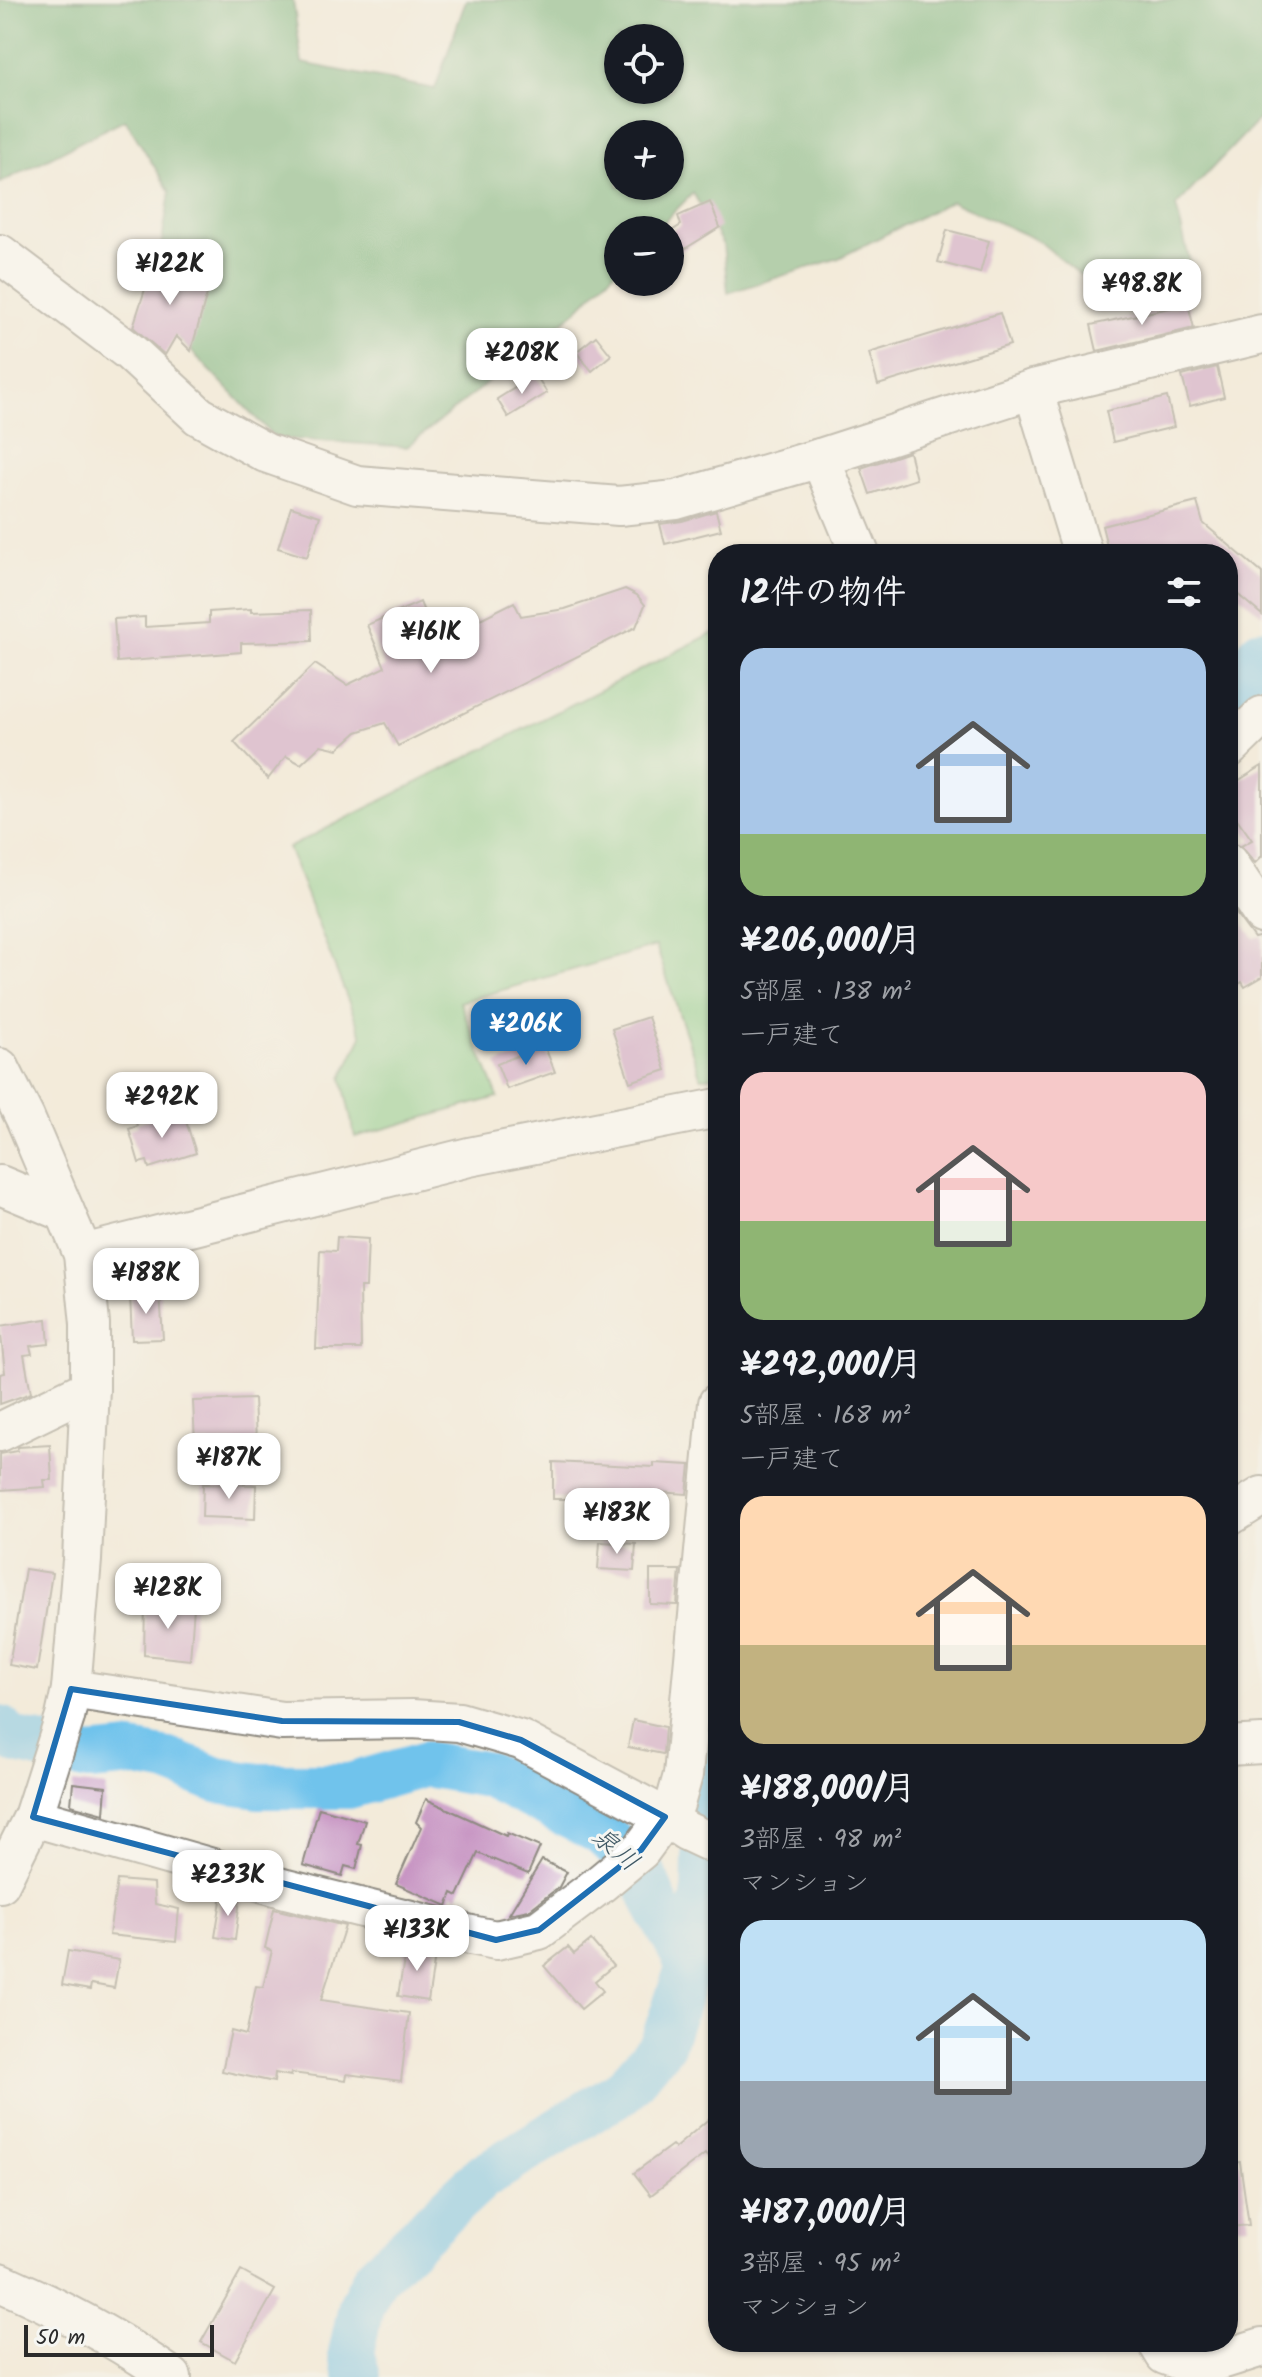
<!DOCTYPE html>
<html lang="ja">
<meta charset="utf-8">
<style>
body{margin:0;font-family:Kalam,"Klee One",sans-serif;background:#242831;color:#f1f3f6;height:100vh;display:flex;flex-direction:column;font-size:30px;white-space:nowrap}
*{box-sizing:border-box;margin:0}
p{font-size:26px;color:#9ea1a6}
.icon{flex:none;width:44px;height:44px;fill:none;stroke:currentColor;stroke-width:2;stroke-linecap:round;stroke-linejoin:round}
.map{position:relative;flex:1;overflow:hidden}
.sheet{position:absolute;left:708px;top:544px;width:530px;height:1808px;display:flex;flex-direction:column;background:#171b24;border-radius:32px;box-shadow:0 2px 6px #0004}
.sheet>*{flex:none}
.buttons{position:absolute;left:604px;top:24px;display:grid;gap:16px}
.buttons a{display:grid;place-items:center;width:80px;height:80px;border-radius:50%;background:#171b24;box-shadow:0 2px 6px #0004;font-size:40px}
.scale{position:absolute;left:24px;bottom:20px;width:190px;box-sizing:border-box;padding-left:8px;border:4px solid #2b2b2b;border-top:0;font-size:22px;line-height:28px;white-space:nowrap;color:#2b2b2b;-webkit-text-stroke:6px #f6f6f2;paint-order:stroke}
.price{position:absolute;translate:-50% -68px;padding:0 18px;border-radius:16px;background:#fff;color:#222;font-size:26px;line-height:52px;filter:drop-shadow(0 2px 4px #0008)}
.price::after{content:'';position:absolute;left:50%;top:48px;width:24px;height:18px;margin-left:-12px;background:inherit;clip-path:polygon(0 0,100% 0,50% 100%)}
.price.selected{background:#1f6fb2;color:#fff}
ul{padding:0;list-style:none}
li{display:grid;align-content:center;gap:16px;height:424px;padding:0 32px}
li span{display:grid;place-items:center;height:248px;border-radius:24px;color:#555}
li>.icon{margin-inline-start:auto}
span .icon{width:144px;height:144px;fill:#fffc;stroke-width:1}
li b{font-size:34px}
h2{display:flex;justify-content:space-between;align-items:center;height:96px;padding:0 32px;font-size:34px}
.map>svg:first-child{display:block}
.green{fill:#83ca86;stroke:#577a58;stroke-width:2}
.forest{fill:#6aae73;stroke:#4a6c4f;stroke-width:2;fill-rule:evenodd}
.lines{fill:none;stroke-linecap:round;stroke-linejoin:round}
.river{stroke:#70c3ec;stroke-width:46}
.building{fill:#c794c3}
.minor-casing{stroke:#8f8b82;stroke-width:42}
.minor{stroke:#fff;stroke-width:38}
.marked{fill:none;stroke:#1f6fb2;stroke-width:6;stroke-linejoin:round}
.labels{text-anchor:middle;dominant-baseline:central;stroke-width:6;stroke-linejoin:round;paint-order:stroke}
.water-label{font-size:26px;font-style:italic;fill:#405965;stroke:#f6f6f2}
</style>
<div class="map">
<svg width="1262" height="2377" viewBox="0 0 1262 2377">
<rect width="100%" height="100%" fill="#f6f6f2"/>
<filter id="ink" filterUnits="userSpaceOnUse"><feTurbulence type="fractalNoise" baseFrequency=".0125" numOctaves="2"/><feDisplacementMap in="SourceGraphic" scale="16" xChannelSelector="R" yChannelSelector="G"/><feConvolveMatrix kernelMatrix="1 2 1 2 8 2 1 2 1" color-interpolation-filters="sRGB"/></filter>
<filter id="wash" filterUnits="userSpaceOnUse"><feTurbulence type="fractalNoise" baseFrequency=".006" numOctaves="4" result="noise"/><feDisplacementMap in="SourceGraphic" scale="32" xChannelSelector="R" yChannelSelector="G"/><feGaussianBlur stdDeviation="1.8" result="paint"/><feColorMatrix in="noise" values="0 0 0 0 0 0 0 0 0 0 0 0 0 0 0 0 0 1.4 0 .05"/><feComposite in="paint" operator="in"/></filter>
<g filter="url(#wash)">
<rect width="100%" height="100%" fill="#f3ebda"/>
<!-- green -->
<polygon class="green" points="713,633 718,645 718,1075 701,1078 656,946 460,1002 498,1097 355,1137 342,1078 362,1036 288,848"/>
<!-- forest -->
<path class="forest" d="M0,0H293L302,63L435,89L466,0H1262V116L1176,206L1194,278L1115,304L1039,241L951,201L839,258L728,293L723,245L693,193L656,230H618V268L574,313L407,447L275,438L151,309L170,192L125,119L0,183ZM618,38H670V90H618ZM618,134H670V186H618Z"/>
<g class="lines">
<!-- river -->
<g class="river">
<polyline points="1228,685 1262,652"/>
<polyline points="0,1729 13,1740 89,1758 132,1754 169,1761 217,1780 259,1786 349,1786 426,1764 488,1775 601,1832 641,1869 657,1907 689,1965"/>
<polyline points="358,2377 351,2353 361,2306 375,2277 482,2177 623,2091 662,2045 689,1965 704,1897 706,1808 718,1668"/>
</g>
</g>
<g id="blocks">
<!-- building -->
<g class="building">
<polygon points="710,202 720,227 670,258 670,232 681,225 678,216"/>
<polygon points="947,230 989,241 980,273 938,262"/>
<polygon points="155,258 209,287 191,351 176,336 165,355 133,327"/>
<polygon points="1188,304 1194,328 1097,351 1091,325"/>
<polygon points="1000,313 1010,345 878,385 869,353"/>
<polygon points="596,336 611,355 592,371 576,352"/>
<polygon points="1217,367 1224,397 1190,406 1182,376"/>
<polygon points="536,375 547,393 508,417 497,399"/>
<polygon points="1167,397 1174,427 1113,442 1106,411"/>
<polygon points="909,452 916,479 870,494 861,468"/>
<polygon points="1197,502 1203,523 1262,573 1262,615 1228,586 1228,554 1109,554 1102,526"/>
<polygon points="291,507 320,516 307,557 278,548"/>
<polygon points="716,511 721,530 665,544 660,524 682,521"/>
<polygon points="625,589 637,595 645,605 636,627 398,746 385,723 357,732 338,749 321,745 301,764 286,756 268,779 234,742 315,664 347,685 385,667 367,625 420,602 436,641 514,602 521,616 565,609"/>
<polygon points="251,609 251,612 311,610 312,641 241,643 241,652 117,662 114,619 145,617 145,627 209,623 209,612"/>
<polygon points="1262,766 1262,856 1255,863 1241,846 1252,840 1228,806 1228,787"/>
<polygon points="1228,903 1254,938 1262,936 1262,977 1245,987 1242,982 1228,990"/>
<polygon points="648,1017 666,1070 630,1082 612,1029"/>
<polygon points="544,1045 555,1072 507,1089 497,1064"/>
<polygon points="175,1111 177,1117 184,1115 196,1153 149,1168 147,1161 139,1163 129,1129 138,1126 137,1123"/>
<polygon points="337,1237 368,1239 366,1287 360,1287 361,1349 316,1349 320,1250 336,1251"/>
<polygon points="160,1292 163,1339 132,1340 130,1294"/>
<polygon points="47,1319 49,1344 30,1346 32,1354 24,1355 31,1393 0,1404 0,1374 5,1373 0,1326"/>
<polygon points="254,1399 256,1441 195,1443 193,1401"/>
<polygon points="50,1445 52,1480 44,1480 45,1487 0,1490 0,1454 17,1451 18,1447"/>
<polygon points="553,1462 654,1467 654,1463 690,1465 687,1494 644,1491 644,1499 598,1497 598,1499 553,1499"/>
<polygon points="203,1484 256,1485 255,1519 202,1517"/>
<polygon points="600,1542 636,1544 634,1571 598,1569"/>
<polygon points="25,1569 52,1573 37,1670 9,1665"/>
<polygon points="650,1570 680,1570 677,1605 650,1604"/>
<polygon points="145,1602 194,1607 190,1660 144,1655"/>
<polygon points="633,1720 665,1727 663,1754 628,1747"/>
<polygon points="73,1783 106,1787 104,1814 71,1805"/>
<polygon points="426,1799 506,1836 507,1833 540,1847 528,1874 478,1853 458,1896 452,1893 447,1906 396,1884 421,1827 416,1822"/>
<polygon points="319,1808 365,1821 358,1844 362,1845 356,1869 345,1866 342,1876 303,1865"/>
<polygon points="542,1860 567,1872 559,1887 529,1910 509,1914"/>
<polygon points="117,1880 154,1883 155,1904 179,1909 176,1942 109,1935"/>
<polygon points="222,1894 240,1899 235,1940 215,1937"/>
<polygon points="274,1909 345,1926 321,2000 409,2013 401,2081 347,2074 346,2080 292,2073 291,2076 275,2073 274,2082 222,2071 231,2031 246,2035 256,1986 263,1987 272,1951 265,1948"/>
<polygon points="591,1940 613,1966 595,1981 603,1991 581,2009 544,1966 568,1947 574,1954"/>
<polygon points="413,1943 436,1949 428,2001 398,1996 406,1948 412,1949"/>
<polygon points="68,1951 119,1960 114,1988 91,1984 90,1990 62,1985"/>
<polygon points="718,2111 718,2169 705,2154 651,2195 634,2173 672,2145 675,2148"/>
<polygon points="1240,2162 1249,2225 1230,2227 1228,2163"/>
<polygon points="241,2271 275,2290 235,2361 201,2342"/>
</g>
</g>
</g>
<g filter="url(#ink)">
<use href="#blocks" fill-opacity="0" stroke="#8f8b82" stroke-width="2"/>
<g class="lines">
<defs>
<g id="minor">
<polyline points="0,254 130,352 199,416 266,453 357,485 619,506 676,500 820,458 1033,389 1262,334"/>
<polyline points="1033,389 1083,554"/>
<polyline points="820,458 860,554"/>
<polyline points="1228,749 1262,716"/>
<polyline points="1228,863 1262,914"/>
<polyline points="0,1068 25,1118 83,1254 90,1324 90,1388 82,1560 71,1689 65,1717 33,1817 0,1883"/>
<polyline points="0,1185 65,1212"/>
<polyline points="83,1254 469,1157 718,1108"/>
<polyline points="0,1432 90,1388"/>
<polyline points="1228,1517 1262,1496"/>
<polyline points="71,1689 282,1721 412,1719 459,1722 521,1740 665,1817 686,1831 718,1846"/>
<polyline points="1228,1746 1262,1744"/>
<polyline points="33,1817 286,1889 471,1935 496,1940 539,1930 600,1884 641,1850 675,1804 683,1775 718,1403"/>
<path d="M0,2282C60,2308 119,2340 172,2377"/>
<polyline points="1157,2342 1165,2355 1199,2367 1262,2347"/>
</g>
</defs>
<!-- minor casing -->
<use href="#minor" class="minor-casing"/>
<!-- minor -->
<use href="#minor" class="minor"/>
</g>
</g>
<!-- marked area -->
<path d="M0 0H1262V2377H0ZM71,1689L282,1721L459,1722L521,1740L665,1817L641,1850L539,1930L496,1940L33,1817Z" fill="#f3ebda" fill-opacity=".55" fill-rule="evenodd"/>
<path class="marked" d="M71,1689L282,1721L459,1722L521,1740L665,1817L641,1850L539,1930L496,1940L33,1817Z"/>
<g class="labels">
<!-- water labels -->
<g class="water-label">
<text transform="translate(615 1850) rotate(41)">泉川</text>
</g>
</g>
</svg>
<div class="buttons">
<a><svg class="icon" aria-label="locate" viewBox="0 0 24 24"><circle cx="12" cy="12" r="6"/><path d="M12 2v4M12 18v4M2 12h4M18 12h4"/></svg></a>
<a>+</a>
<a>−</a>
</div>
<div class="scale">50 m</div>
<b class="price" style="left:170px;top:307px">¥122K</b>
<b class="price" style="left:1142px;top:327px">¥98.8K</b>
<b class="price" style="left:522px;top:396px">¥208K</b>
<b class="price" style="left:431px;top:675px">¥161K</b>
<b class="price selected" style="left:526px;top:1067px">¥206K</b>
<b class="price" style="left:162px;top:1140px">¥292K</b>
<b class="price" style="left:146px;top:1316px">¥188K</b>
<b class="price" style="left:229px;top:1501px">¥187K</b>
<b class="price" style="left:617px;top:1556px">¥183K</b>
<b class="price" style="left:168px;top:1631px">¥128K</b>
<b class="price" style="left:228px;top:1918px">¥233K</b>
<b class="price" style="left:417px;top:1973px">¥133K</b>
<section class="sheet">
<h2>12件の物件<svg class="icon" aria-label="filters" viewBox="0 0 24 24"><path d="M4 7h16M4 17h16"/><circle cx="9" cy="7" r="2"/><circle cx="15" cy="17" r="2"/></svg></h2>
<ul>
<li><span style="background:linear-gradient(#a9c7e8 75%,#8fb573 0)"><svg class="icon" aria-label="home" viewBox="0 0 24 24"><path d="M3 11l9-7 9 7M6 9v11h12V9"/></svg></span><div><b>¥206,000/月</b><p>5部屋 · 138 m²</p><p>一戸建て</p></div></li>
<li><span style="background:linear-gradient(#f6c9c9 60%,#8fb573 0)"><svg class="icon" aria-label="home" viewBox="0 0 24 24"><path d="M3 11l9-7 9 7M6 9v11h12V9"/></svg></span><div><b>¥292,000/月</b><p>5部屋 · 168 m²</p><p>一戸建て</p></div></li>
<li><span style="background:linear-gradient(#ffd9b3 60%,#c2b280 0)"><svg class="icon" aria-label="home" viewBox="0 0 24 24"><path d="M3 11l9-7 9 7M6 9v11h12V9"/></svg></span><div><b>¥188,000/月</b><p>3部屋 · 98 m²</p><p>マンション</p></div></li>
<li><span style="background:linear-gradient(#bfe0f5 65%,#9aa5b1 0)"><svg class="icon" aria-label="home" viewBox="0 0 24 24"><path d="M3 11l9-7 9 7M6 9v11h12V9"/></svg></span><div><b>¥187,000/月</b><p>3部屋 · 95 m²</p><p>マンション</p></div></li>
</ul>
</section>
</div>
